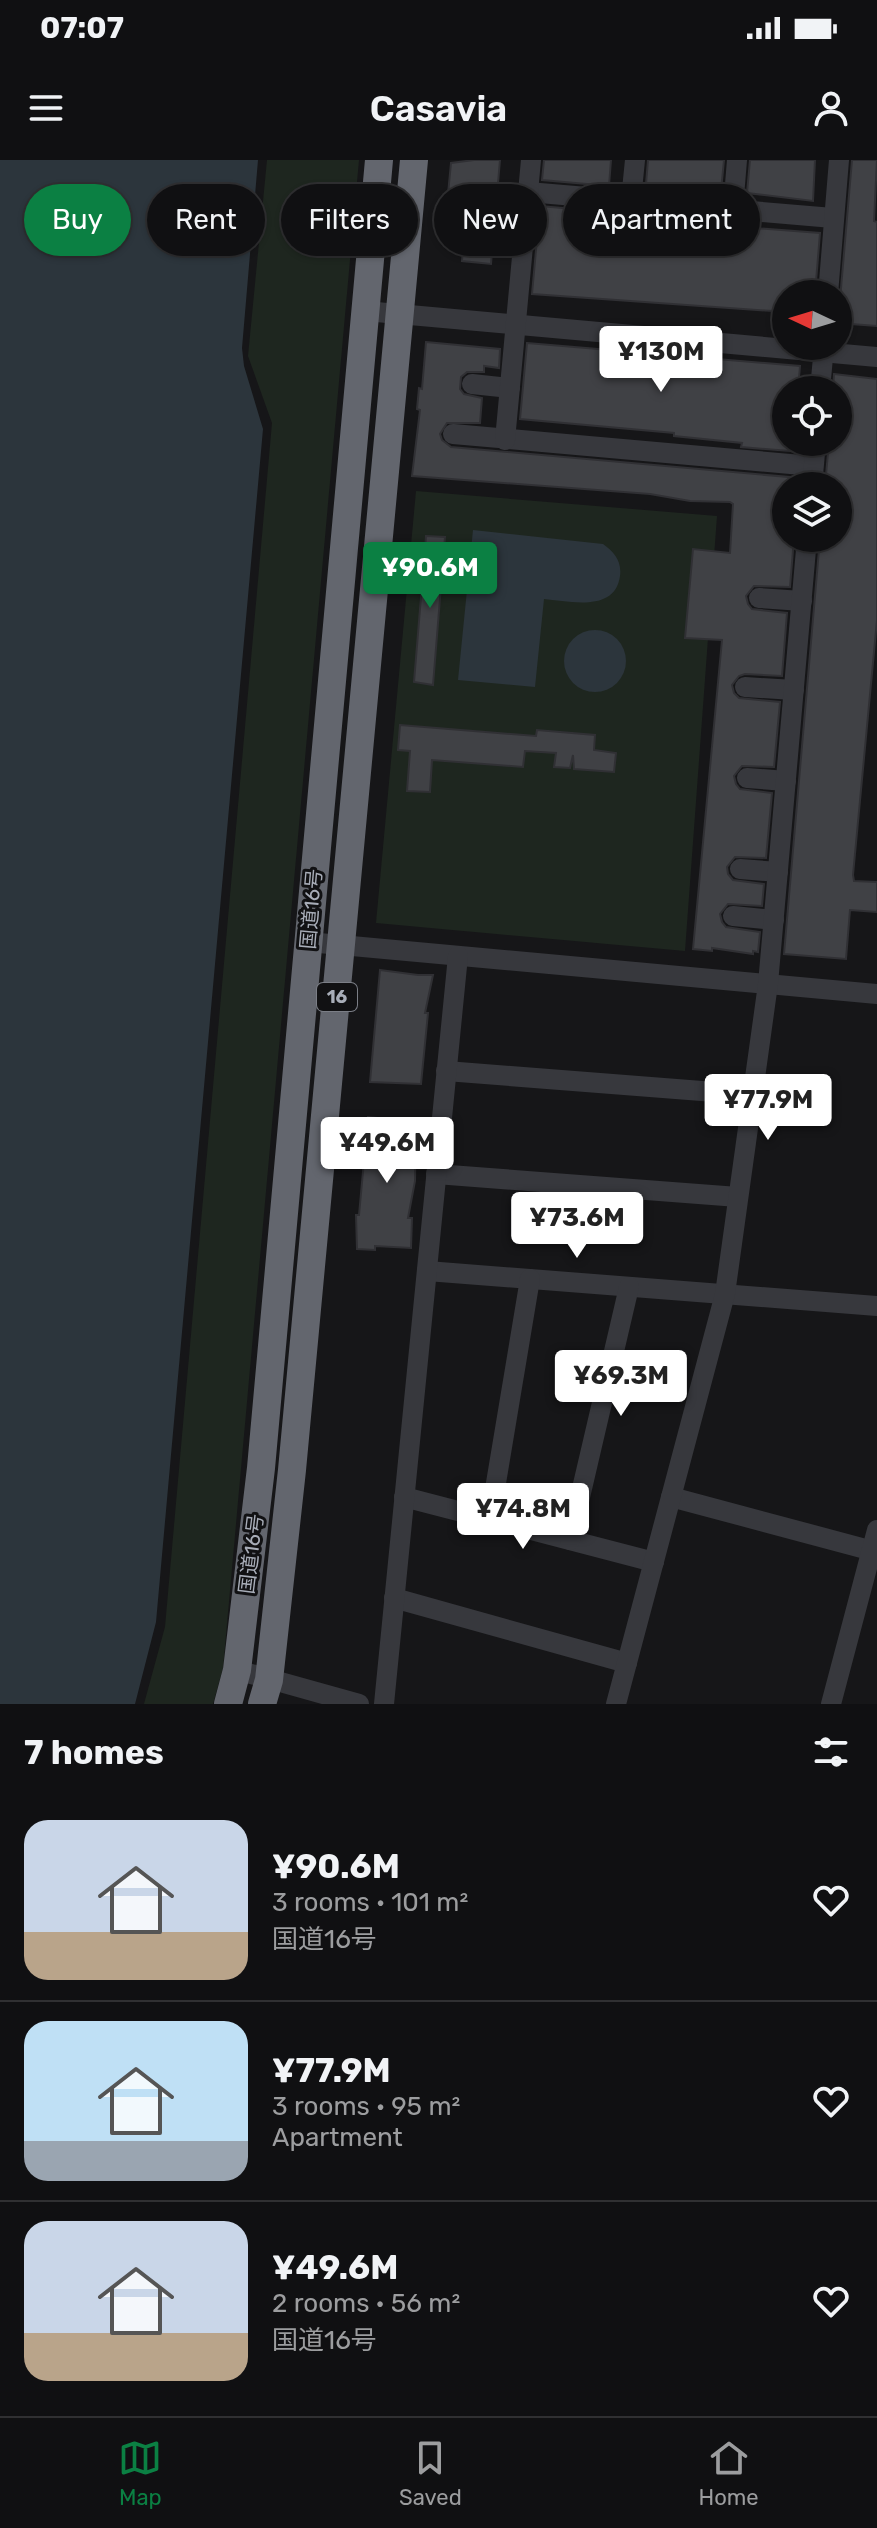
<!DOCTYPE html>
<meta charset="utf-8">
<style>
body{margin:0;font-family:Rubik,"Noto Sans JP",sans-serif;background:#19191b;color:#f1f3f6;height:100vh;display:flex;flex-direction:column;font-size:30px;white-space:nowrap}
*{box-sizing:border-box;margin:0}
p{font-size:26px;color:#9c9d9f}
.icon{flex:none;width:44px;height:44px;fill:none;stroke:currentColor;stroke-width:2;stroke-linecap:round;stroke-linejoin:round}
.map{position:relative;height:1544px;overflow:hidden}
.details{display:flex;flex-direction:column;background:#101012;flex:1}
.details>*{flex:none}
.banner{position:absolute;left:24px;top:24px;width:830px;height:72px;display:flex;gap:16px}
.needle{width:52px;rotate:274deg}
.fabs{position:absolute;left:772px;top:120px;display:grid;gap:16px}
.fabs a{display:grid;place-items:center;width:80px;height:80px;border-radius:50%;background:#101012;box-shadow:0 2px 6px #0004,0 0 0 2px #303032;font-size:40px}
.price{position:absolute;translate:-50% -68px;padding:0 18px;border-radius:8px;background:#fff;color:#222;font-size:26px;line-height:52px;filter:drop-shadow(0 2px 4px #0008)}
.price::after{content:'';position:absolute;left:50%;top:48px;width:24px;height:18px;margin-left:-12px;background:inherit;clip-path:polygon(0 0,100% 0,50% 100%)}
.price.current{background:#0b8043;color:#fff}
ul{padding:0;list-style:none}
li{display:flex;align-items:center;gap:24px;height:200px;padding:0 24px}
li+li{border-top:2px solid #303032}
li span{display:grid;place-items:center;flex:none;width:224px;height:160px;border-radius:24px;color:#555}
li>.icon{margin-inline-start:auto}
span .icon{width:96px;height:96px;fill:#fffc;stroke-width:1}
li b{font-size:34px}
h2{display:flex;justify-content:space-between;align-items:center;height:96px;padding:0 24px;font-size:34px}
.tag{padding:0 28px;border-radius:36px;background:#101012;box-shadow:0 2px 6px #0004,0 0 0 2px #303032;font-size:28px;line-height:72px}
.tag.current{background:#0b8043;color:#fff}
.status{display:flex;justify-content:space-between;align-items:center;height:56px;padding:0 40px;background:#101012;direction:ltr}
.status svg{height:22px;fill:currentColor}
header{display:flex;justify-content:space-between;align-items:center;height:104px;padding:0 24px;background:#101012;font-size:36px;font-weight:600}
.tabs{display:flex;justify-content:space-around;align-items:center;height:112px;border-top:2px solid #303032;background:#101012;font-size:22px;color:#9c9d9f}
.tabs a{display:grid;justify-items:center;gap:4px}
.tabs .current{color:#0b8043}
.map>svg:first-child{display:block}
.green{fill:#1e261f}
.water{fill:#2c353c}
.building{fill:#404145;stroke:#303034;stroke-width:2}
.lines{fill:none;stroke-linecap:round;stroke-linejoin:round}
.minor{stroke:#37383d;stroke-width:20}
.highway{stroke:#63666e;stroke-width:28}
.labels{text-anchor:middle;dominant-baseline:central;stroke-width:6;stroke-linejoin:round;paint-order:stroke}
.shield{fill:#111113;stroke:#7b7e86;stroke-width:2}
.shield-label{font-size:18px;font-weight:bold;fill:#a8adb8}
.street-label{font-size:20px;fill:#a8adb8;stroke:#111113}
</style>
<div class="status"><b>07:07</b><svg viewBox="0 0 49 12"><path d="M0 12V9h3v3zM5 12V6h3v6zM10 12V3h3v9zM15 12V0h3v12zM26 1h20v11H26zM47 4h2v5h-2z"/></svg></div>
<header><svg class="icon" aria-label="menu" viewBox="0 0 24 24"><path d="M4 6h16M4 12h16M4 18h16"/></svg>Casavia<svg class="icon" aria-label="person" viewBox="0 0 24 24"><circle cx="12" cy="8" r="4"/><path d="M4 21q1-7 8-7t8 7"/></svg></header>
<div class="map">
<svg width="877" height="1544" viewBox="0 0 877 1544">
<rect width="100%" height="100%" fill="#161618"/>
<!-- green -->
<g class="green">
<polygon points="267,0 359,0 223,1508 213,1544 144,1544 165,1467 272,263 248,196"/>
<polygon points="416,331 717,356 685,791 376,763"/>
</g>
<!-- water -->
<g class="water">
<polygon points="0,0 258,0 242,188 244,206 263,269 156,1462 135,1544 0,1544"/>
<path d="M473,370L603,384C614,392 622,401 620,416C615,453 569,441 544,439L535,527L458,520Z"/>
<circle cx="595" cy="501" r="31"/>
</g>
<!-- building -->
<g class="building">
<polygon points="474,0 500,0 491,104 462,101 468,35 448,34 451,3"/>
<polygon points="544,0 611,0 609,26 542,20"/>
<polygon points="648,0 724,0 721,31 646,24"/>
<polygon points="750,0 815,0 813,41 747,33"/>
<polygon points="852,0 877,0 874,61 877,62 877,166 838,163"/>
<polygon points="540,46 607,52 613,54 613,56 651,60 820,73 815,134 786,134 786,152 532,134"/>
<polygon points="426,182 500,189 499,208 484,206 484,212 467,212 461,217 460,229 464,234 482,238 480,263 447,263 440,274 442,280 451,287 800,318 799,326 786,326 786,378 794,378 790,427 754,426 746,436 748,444 752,449 787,453 782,516 745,514 739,516 732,525 734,533 739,538 780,542 774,607 742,606 734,616 736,624 740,629 772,633 766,698 735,697 727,707 728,714 733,720 764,724 762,746 728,744 720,754 722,762 726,767 760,772 758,792 753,791 753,794 712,788 712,791 693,789 722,480 685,478 693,389 730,393 733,344 730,342 690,341 650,334 412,316 420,250 417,249 419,228 422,229"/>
<polygon points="527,183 800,206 798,230 786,230 786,282 803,282 802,292 741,287 742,283 674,276 674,273 520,259"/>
<polygon points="834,214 877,219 877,460 853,715 854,721 877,722 877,752 850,750 846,799 784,794 820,378 838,378 838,326 825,326 829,282 838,282 838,230 833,230"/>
<polygon points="426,376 445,377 433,525 414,522"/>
<polygon points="400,565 536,576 537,570 595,575 594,590 616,593 614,612 574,609 573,595 570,608 554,607 556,593 525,591 523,607 432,600 430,632 407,631 410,591 398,590"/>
<polygon points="380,810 418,815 433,815 425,853 428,853 421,924 370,922"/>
<polygon points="368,957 416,962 415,1021 408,1058 412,1058 411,1088 375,1086 375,1090 357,1089 356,1055 359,1055"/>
</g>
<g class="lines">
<!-- minor -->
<g class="minor">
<polyline points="528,32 833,58"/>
<polyline points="631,40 635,0"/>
<polyline points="733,49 737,0"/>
<polyline points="828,134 839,0"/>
<polyline points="365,151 877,197"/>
<polyline points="472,224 510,228"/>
<polyline points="820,230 824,186"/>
<polyline points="453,274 813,306"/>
<polyline points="505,280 531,0"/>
<polyline points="812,326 816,282"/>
<polyline points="759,438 802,441"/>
<polyline points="745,527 794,530"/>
<polyline points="747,618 786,621"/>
<polyline points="740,709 778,712"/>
<polyline points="733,756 774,760"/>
<polyline points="308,782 877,834"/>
<polyline points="446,911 753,935"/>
<polyline points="436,1014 738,1037"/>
<polyline points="427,1111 877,1146"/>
<polyline points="404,1337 654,1402"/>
<polyline points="671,1337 877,1392"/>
<polyline points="490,1359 530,1119"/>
<polyline points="570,1380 629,1127"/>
<polyline points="394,1438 627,1503"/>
<polyline points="237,1510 359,1544"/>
<polyline points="384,1544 458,796"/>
<polyline points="616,1544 725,1134 768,824 807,378"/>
<polyline points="831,1544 877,1370"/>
</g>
<!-- highway -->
<g class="highway">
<polyline points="228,1544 237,1510 261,1308 379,0"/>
<polyline points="262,1544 269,1520 292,1310 414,0"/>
</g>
</g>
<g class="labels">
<!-- shield labels -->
<rect class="shield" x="317" y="823" width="40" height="28" rx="6"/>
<g class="shield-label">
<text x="337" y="837">16</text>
</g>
<!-- street labels -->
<g class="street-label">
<text transform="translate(311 749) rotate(-85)">国道16号</text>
<text transform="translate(251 1394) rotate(-83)">国道16号</text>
</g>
</g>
</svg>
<div class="fabs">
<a><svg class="needle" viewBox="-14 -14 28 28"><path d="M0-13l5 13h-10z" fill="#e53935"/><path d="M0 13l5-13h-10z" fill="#9c9d9f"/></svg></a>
<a><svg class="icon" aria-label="locate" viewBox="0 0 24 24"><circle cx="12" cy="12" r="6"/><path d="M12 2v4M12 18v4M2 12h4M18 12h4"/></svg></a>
<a><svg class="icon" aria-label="layers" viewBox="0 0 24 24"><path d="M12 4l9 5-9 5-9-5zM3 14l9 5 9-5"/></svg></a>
</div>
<b class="price" style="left:661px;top:234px">¥130M</b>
<b class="price current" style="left:430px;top:450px">¥90.6M</b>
<b class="price" style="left:768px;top:982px">¥77.9M</b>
<b class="price" style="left:387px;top:1025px">¥49.6M</b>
<b class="price" style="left:577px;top:1100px">¥73.6M</b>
<b class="price" style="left:621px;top:1258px">¥69.3M</b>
<b class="price" style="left:523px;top:1391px">¥74.8M</b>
<div class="banner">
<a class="tag current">Buy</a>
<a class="tag">Rent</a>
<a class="tag">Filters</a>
<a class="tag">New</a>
<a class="tag">Apartment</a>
</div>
</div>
<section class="details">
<h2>7 homes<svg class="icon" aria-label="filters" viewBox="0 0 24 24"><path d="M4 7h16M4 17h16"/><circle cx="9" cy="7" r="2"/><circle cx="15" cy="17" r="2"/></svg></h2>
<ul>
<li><span style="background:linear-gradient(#c9d6e8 70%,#b9a48a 0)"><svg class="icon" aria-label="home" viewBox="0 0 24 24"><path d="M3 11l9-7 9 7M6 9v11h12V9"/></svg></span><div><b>¥90.6M</b><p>3 rooms · 101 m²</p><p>国道16号</p></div><svg class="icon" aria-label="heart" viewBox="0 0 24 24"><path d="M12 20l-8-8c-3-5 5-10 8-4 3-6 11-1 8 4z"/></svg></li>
<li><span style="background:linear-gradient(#bfe0f5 75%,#9aa5b1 0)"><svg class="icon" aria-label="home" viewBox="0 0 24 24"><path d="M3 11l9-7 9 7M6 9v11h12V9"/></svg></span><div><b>¥77.9M</b><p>3 rooms · 95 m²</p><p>Apartment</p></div><svg class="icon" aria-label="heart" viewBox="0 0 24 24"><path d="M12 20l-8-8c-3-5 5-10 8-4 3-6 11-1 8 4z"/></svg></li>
<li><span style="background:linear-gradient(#c9d6e8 70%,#b9a48a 0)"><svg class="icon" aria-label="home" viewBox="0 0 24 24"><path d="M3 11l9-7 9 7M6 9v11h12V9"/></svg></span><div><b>¥49.6M</b><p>2 rooms · 56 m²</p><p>国道16号</p></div><svg class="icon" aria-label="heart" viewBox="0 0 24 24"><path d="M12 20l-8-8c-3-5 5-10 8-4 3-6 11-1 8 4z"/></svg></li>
</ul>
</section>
<nav class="tabs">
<a class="current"><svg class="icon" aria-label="map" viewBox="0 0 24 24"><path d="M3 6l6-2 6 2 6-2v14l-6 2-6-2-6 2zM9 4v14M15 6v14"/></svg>Map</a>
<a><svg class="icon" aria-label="saved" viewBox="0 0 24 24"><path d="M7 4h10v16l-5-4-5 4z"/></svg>Saved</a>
<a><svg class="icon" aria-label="home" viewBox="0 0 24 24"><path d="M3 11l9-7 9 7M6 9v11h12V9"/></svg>Home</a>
</nav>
